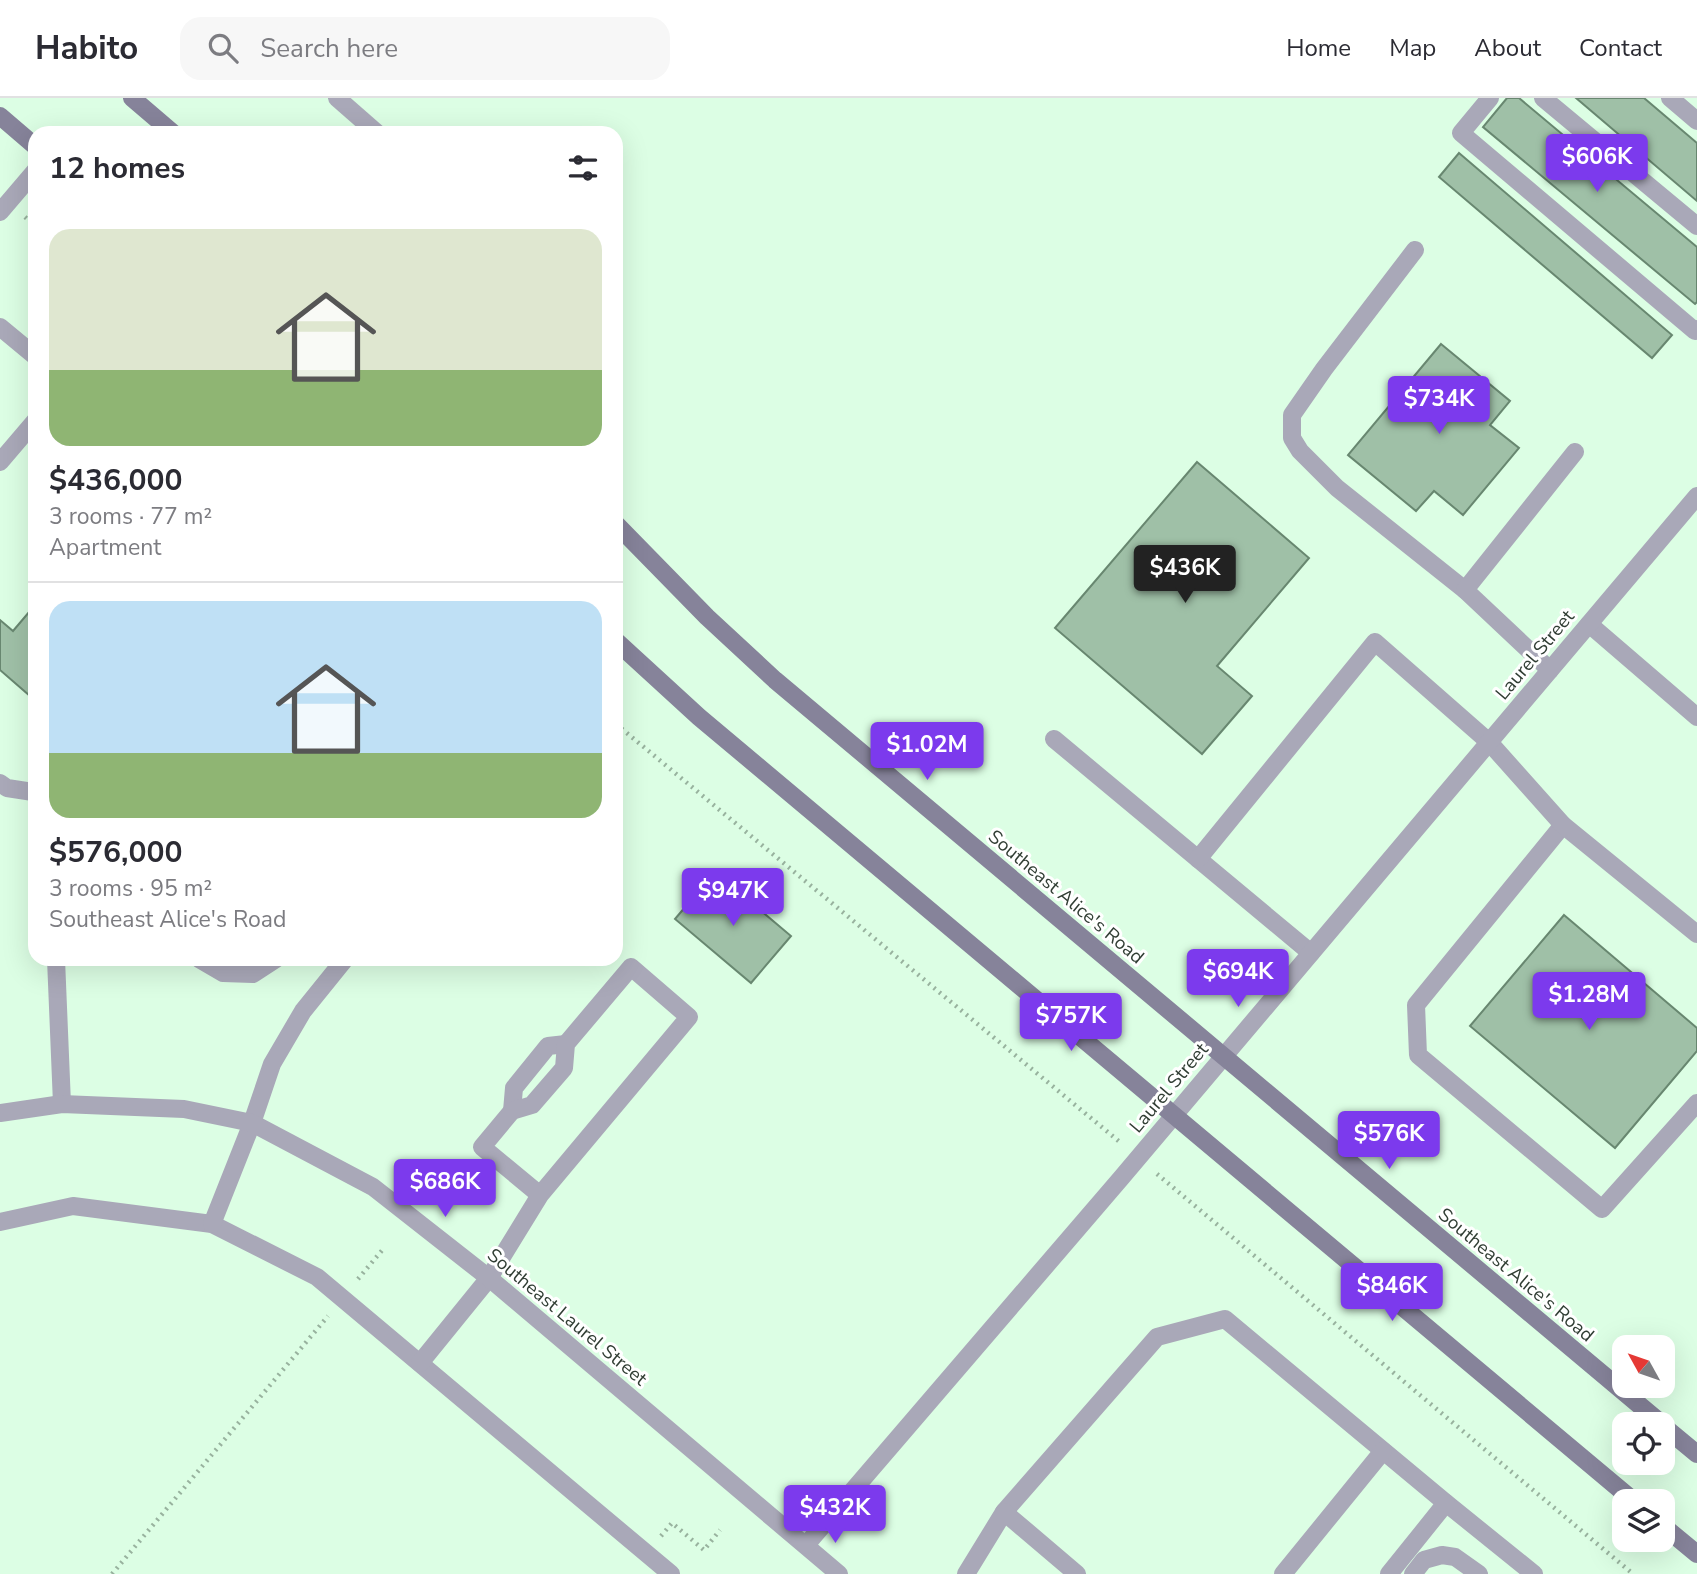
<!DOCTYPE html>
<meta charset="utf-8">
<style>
body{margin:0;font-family:"Nunito Sans",sans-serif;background:#f7f7f7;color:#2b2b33;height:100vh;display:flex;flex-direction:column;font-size:26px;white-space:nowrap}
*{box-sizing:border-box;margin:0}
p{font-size:23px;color:#7c7c81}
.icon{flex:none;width:38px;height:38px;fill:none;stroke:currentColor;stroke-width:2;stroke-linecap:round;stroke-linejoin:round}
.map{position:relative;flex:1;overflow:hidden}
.sheet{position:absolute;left:28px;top:28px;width:595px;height:840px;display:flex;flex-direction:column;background:#fff;border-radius:21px;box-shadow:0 7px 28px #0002}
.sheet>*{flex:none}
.needle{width:46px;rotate:310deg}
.fabs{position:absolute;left:1612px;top:1237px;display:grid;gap:14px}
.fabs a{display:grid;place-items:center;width:63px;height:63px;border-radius:14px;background:#fff;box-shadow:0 7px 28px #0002;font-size:35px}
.price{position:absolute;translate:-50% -60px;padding:0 16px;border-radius:7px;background:#7c3aed;color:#fff;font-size:23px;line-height:46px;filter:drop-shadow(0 2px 4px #0008)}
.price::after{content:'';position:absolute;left:50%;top:42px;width:21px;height:16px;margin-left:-10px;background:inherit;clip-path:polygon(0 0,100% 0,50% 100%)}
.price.on{background:#222;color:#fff}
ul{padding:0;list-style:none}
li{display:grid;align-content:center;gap:14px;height:371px;padding:0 21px}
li+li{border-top:2px solid #e1e1e2}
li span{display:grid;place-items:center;height:217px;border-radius:21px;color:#555}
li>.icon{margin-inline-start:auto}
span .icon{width:126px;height:126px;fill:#fffc;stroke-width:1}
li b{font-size:30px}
h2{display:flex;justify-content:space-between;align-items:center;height:84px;padding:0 21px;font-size:30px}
header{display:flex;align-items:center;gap:42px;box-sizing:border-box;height:98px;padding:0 35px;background:#fff;border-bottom:2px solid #e1e1e2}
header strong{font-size:33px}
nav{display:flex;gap:38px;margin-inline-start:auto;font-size:24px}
.search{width:490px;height:63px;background:#f7f7f7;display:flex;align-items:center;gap:18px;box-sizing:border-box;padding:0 24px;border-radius:21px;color:#7c7c81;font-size:26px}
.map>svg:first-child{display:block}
.building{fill:#9fc0a7;stroke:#688770;stroke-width:2}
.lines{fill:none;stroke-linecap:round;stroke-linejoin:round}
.path{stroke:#98b29e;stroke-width:4.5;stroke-dasharray:2 5;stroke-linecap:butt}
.lane{stroke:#a9a8b8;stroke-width:18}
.street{stroke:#a9a8b8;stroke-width:18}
.secondary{stroke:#86839a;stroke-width:18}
.labels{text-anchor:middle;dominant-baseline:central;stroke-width:6;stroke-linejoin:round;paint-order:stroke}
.street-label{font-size:19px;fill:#313e34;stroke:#fff}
</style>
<header>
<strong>Habito</strong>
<div class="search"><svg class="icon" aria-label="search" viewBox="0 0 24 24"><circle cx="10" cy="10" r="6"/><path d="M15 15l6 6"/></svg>Search here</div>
<nav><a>Home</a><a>Map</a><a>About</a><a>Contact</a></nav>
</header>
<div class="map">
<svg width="1697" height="1476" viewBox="0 0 1697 1476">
<rect width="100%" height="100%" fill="#dcfee4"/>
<!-- building -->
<g class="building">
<polygon points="1507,0 1519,0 1697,149 1697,204 1695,206 1483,29"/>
<polygon points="1576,0 1644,0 1697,45 1697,103"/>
<polygon points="1459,55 1672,237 1652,260 1439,79"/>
<polygon points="1441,246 1510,303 1490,327 1519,350 1463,417 1434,393 1416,413 1348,357"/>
<polygon points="1197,364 1309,460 1217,568 1252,598 1202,656 1055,530"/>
<polygon points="35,507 35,591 30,598 0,572 0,522 13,533"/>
<polygon points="715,774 791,838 751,885 675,821"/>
<polygon points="1564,817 1697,930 1697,953 1615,1050 1470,928"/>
</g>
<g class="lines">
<!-- path -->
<g class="path">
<polyline points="25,119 35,128"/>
<polyline points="616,626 1121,1045"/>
<polyline points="1157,1076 1633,1476"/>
<polyline points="358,1181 384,1150"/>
<polyline points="661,1438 672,1425 704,1452 720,1432"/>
<polyline points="112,1476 328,1218"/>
</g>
<!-- lane -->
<g class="lane">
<polyline points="337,0 377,35"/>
<polyline points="1490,0 1461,35 1695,233 1697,231"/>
<polyline points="1543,0 1697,128"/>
<polyline points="1670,0 1697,23"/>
<polyline points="0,114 35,73"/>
<polyline points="1415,152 1324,271 1292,317 1292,340 1300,353 1337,390 1465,492"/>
<polyline points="0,229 35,258"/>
<polyline points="0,364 35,323"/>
<polyline points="1589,526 1697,619"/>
<polyline points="1550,572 1465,492 1575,354"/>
<polyline points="1054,641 1311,855"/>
<polyline points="0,685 7,690 33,694 35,692"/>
<polyline points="1563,727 1416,907 1418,957 1602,1111 1697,1005"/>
<polyline points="1198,761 1375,544 1489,644 1563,727 1697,836"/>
<polyline points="56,861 62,1006"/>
<polyline points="199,861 223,875 253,876 276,861"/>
<polyline points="512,1013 514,990 548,948 566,946"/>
<polyline points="0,1124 73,1108 212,1126 317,1179 671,1476"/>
<polyline points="212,1126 252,1025 272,966 303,913 345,861"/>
<polyline points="420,1265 489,1180 540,1097 689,919 631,869 566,946 564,970 532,1007 512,1013 482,1049 540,1097"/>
<polyline points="1004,1414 1157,1239 1225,1221 1446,1405 1534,1476"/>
<polyline points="966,1476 1004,1414 1077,1476"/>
<polyline points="1283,1476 1383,1353"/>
<polyline points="1389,1476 1446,1405"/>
<polyline points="1413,1476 1424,1462 1442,1457 1455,1459 1479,1476"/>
</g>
<!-- street -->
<g class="street">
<polyline points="0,1015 62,1006 184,1011 252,1025 373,1089 489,1180 839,1476"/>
<polyline points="806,1447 1122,1079 1697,398"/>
</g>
<!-- secondary -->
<g class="secondary">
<polyline points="132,0 173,35"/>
<polyline points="0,18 35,48"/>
<polyline points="616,426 707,519 775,582 1662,1326"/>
<polyline points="616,543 699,619 1635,1404"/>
<polyline points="1662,1327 1697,1356"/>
<polyline points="1662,1427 1697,1456"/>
</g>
</g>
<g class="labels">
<!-- street labels -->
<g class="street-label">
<text transform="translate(1535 557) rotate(-50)">Laurel Street</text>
<text transform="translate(1066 799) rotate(40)">Southeast Alice's Road</text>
<text transform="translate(1169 990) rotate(-50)">Laurel Street</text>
<text transform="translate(1516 1177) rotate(40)">Southeast Alice's Road</text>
<text transform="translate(567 1219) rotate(40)">Southeast Laurel Street</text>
</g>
</g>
</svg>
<div class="fabs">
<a><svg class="needle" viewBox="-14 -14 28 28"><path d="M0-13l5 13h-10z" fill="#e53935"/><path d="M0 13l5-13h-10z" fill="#7c7c81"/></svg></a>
<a><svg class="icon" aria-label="locate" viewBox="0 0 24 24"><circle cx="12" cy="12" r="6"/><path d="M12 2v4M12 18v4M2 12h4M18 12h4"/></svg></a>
<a><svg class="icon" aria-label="layers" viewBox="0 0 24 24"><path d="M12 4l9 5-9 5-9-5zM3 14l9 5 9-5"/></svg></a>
</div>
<b class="price" style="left:1597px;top:96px">$606K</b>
<b class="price" style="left:1439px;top:338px">$734K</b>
<b class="price on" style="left:1185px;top:507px">$436K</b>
<b class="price" style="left:927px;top:684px">$1.02M</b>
<b class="price" style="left:733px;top:830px">$947K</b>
<b class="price" style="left:1238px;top:911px">$694K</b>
<b class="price" style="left:1589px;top:934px">$1.28M</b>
<b class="price" style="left:1071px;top:955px">$757K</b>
<b class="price" style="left:1389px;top:1073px">$576K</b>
<b class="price" style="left:445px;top:1121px">$686K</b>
<b class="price" style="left:1392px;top:1225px">$846K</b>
<b class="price" style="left:835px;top:1447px">$432K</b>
<section class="sheet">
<h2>12 homes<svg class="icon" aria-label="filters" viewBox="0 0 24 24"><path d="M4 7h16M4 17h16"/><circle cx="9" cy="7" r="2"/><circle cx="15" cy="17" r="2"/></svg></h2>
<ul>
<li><span style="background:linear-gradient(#dfe7d0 65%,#8fb573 0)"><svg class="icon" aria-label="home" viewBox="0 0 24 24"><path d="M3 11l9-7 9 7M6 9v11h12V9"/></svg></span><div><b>$436,000</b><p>3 rooms · 77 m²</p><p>Apartment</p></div></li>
<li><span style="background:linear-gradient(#bfe0f5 70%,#8fb573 0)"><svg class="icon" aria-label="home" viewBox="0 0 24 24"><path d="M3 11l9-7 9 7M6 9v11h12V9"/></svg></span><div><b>$576,000</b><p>3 rooms · 95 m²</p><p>Southeast Alice's Road</p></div></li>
</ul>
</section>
</div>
